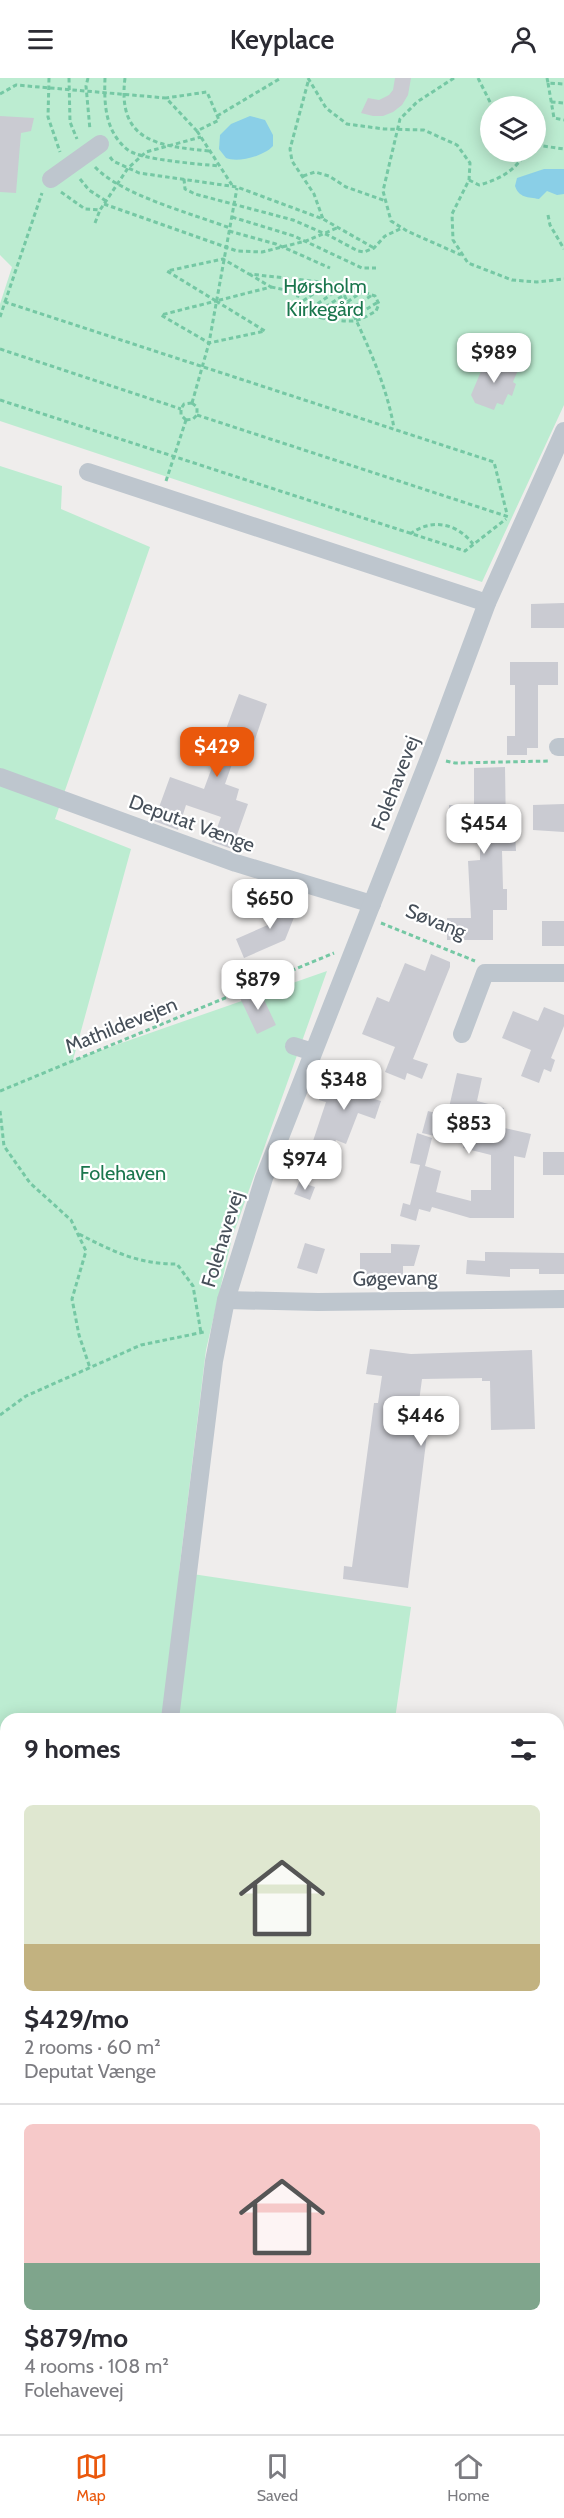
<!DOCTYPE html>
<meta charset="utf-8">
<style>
body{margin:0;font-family:Cabin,sans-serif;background:#f7f7f7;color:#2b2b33;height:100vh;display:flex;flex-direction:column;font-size:22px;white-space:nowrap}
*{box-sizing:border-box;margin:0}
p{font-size:20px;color:#7c7c81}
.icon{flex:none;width:33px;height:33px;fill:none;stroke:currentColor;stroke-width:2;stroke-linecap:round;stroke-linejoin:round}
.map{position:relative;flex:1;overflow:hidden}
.sheet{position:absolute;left:0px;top:1635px;width:564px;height:722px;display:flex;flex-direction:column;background:#fff;border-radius:18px 18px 0 0;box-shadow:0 3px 15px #0003}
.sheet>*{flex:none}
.controls{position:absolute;left:480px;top:18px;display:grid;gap:12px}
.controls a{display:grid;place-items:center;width:66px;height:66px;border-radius:50%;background:#fff;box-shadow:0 3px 15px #0003;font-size:30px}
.price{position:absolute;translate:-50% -51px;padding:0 14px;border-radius:12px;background:#fff;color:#222;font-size:20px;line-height:39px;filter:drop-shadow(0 2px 3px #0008)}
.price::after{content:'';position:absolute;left:50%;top:36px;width:18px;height:14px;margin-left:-9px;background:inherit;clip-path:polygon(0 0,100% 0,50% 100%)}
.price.on{background:#ea580c;color:#fff}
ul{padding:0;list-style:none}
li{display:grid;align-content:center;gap:12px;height:318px;padding:0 24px}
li+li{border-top:2px solid #e1e1e2}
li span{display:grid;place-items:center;height:186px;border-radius:9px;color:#555}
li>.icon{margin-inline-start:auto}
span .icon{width:108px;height:108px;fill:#fffc;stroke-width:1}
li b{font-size:26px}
h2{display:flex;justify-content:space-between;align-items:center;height:72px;padding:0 24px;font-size:26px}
header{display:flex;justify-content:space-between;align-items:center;height:78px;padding:0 24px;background:#fff;font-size:27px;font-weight:600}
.menu{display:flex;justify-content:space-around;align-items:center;height:84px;border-top:2px solid #e1e1e2;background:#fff;font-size:16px;color:#7c7c81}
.menu a{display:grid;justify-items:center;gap:3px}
.menu .on{color:#ea580c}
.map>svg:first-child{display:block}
.green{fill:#bcecd1;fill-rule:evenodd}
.water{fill:#8acfe7}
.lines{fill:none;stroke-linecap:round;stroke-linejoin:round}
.stream{stroke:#8acfe7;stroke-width:5}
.building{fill:#cacbd2}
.path{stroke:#75c8a4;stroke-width:3;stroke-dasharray:4.5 3;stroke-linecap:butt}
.minor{stroke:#bec6ce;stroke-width:18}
.labels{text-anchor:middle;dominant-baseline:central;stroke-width:4.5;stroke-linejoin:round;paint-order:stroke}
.park-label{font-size:20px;fill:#1a764d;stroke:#fff}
.street-label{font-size:20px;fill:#464f59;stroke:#fff}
</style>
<header><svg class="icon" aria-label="menu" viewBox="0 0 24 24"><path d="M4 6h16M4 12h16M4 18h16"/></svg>Keyplace<svg class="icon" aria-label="person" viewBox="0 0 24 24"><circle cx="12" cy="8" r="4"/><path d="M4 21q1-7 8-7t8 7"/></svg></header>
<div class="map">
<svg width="564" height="2356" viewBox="0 0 564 2356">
<rect width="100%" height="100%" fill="#efedec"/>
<!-- green -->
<g class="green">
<path d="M0,0H564V327L482,504L0,343V226L12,189L0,177ZM490,28H536V74H490Z"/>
<polygon points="0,388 62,408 61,431 150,469 55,741 131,771 73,982 327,893 232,1160 206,1272 179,1494 411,1529 395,1641 6,1641 6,1856 0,1857"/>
<polygon points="0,2246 6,2248 6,2300 0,2297"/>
<polygon points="6,2305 6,2350 171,2350 174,2356 0,2356 0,2313"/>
</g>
<!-- water -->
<g class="water">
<path d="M250,38L265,42L273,57V68C264,78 238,85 226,80L219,71L220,57L231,46Z"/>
<path d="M544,91H564V116L557,117L547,113L539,121C528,119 519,120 515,108L517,100Z"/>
<polygon points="6,1856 6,1957 0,1954 0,1857"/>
<polygon points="0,2074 6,2075 6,2248 0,2246"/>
</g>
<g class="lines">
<!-- stream -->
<polyline class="stream" points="104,2350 106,2356"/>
</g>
<!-- building -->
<g class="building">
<polygon points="395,0 411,0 408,17 402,27 393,34 383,38 373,38 361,35 368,20 379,22 389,17 393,12"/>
<polygon points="0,38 34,40 31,53 21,55 16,115 0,114"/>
<polygon points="487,279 518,292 513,304 516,306 512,318 508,316 503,327 497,325 494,332 475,325 471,317"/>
<polygon points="564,525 564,550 531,550 531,526"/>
<polygon points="510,584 558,584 558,607 538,607 538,670 527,670 527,677 507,677 507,658 515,658 515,607 510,607"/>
<polygon points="239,616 267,626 251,673 238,669 225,706 239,711 236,722 248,726 232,771 212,764 221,739 186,727 178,752 154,743 170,699 204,711"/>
<polygon points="505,689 506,755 515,755 516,773 502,773 503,811 507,811 507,832 493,832 493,862 447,862 447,840 471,840 468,783 480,782 480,749 464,750 464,745 449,745 449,727 474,727 474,690"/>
<polygon points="564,726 564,754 533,752 533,727"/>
<polygon points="278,821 299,827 285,862 244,880 236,861 270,846"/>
<rect x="542" y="843" width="22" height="25"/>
<polygon points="431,876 450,884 450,889 413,981 428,986 422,1001 407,995 405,1002 385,994 395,969 362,956 377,919 389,924 405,885 425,893"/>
<polygon points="259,911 276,947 257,956 240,920"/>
<polygon points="544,929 564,937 564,948 551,980 555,982 551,994 544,991 539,1005 521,998 531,972 502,960 513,933 538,943"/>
<polygon points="457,995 482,1000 477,1023 504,1030 500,1049 531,1056 525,1080 514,1078 514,1140 470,1140 432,1129 430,1134 419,1131 416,1143 400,1138 403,1125 410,1127 420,1087 410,1085 417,1055 432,1060 425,1088 441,1093 436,1114 471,1123 471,1112 491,1112 491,1077 463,1070 464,1065 422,1055 428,1033 447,1038"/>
<polygon points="354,997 376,1005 371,1020 381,1023 375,1041 358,1035 346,1066 336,1062 332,1073 312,1066 326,1024 319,1022 326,1003 349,1012"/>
<rect x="543" y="1074" width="21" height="23"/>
<polygon points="299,1104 315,1109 310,1122 294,1116"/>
<polygon points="305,1165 325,1171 317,1196 297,1190"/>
<polygon points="391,1166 420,1167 414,1188 403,1188 403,1197 360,1197 360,1175 391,1175"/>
<polygon points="485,1174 564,1175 564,1196 539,1196 539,1191 510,1191 510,1199 466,1196 467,1182 485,1183"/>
<polygon points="370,1271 411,1276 532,1272 535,1351 491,1352 490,1303 482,1303 482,1300 422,1301 418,1331 430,1332 408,1510 343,1501 344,1488 352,1489 374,1325 378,1325 382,1298 366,1296"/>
</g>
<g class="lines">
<!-- path -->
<g class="path">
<polyline points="49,0 48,39 60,74"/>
<polyline points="69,0 70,44 77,61"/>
<polyline points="88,0 86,8 90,52"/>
<path d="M105,0C104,26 105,54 128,72C141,82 200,86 219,88"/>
<path d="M125,0C117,64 158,68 210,73"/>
<polyline points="308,0 326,30 347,46 384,51 424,52 457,67 470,85 469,102 452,136 453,162 468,185 512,202 537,204 564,201"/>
<polyline points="454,0 417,24 400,41 383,113 391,143 407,153 461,177"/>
<polyline points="478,0 492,28"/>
<polyline points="547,0 548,5 564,6"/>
<polyline points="308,4 290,71 292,83 314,116 323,141"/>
<polyline points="548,5 554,40 564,42"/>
<polyline points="0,16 16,7 166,20 197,53 219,42 207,14 166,20"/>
<polyline points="551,24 564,25"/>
<polyline points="217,38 281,0"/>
<polyline points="197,53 232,107"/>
<polyline points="536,67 564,71"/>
<polyline points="110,79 113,83 139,95 237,109 323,141 374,170"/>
<path d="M95,89C121,117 193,136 230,150"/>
<polyline points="303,98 315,94 329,98 346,109 386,123"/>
<polyline points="80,101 89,112 106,123"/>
<polyline points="184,101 185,111 195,116 293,142 330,158 358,173 364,174 374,170 385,158 402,150"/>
<path d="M469,102L479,107C499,102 516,92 526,74"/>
<polyline points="61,114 85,131 100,132 128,90 146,74 201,59"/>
<polyline points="104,126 237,173 262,174 306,163 337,150"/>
<polyline points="548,137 550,147 564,171"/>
<polyline points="232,139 294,158 362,190 376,190"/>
<polyline points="95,145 100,132"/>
<polyline points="229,153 276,166 330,190"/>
<path d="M249,196L271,209L216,223L167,193L223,181L249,196L339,206C361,253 385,299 394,350"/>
<path d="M327,205L300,214C283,239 339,244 354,243C361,242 369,237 376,233L379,226L375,218L339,206"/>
<polyline points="271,209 286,212"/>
<polygon points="216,223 265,253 209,265 161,237"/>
<polyline points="5,224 42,115"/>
<polyline points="297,227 328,206"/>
<polyline points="305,234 341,210"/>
<polyline points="313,237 344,217"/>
<polyline points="0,239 5,224 494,384 507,436"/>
<polyline points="354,239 378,224"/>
<polyline points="323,241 363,213"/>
<polyline points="336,241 372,217"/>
<polyline points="0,271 181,331"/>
<polyline points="0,322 465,473 506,441"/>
<polyline points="192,325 209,265 237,110"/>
<polyline points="197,337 509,439"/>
<polyline points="186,342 181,337 181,331 184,326 192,325"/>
<polyline points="186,342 193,341 197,337 197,329 192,325"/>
<polyline points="166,403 186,342"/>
<path d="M410,456C432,440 457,445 473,466"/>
<polyline points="446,683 455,685 550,683"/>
<polyline points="381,845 475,883"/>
<polyline points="0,1013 334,875"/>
<polyline points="0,1033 4,1068 30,1105 71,1142 86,1173 72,1221 79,1257 90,1290"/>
<path d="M79,1156C114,1174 138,1186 177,1186L193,1208L201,1255"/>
<polyline points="0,1337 26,1318 141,1267 204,1254"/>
</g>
<!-- minor -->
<g class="minor">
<polyline points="51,101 100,66"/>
<polyline points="88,394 487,525"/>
<polyline points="558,669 564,669"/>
<polyline points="0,699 236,785 372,826"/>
<polyline points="462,956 485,895 564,895"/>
<polyline points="294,968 313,974"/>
<polyline points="226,1222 318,1224 564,1221"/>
<polyline points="170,1641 214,1283 226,1222 264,1100 430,678 487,525 564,353"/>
<polyline points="6,2356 14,2350"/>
</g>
</g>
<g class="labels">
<!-- park labels -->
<g class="park-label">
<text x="325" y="208">Hørsholm<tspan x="325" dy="23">Kirkegård</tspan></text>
<text x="123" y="1095">Folehaven</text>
</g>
<!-- street labels -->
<g class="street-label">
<text transform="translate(395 705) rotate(-69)">Folehavevej</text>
<text transform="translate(192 745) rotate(20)">Deputat Vænge</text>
<text transform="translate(436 843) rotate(22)">Søvang</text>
<text transform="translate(121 947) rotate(-22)">Mathildevejen</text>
<text transform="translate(222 1161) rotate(-73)">Folehavevej</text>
<text transform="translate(395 1200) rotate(-1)">Gøgevang</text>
</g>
</g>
</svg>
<div class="controls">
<a><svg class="icon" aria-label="layers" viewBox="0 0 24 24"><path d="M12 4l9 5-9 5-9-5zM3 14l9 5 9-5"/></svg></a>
</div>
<b class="price" style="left:494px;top:306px">$989</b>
<b class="price on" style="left:217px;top:700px">$429</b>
<b class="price" style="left:484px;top:777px">$454</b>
<b class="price" style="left:270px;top:852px">$650</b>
<b class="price" style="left:258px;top:933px">$879</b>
<b class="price" style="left:344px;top:1033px">$348</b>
<b class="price" style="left:469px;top:1077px">$853</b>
<b class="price" style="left:305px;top:1113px">$974</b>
<b class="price" style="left:421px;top:1369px">$446</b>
<section class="sheet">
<h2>9 homes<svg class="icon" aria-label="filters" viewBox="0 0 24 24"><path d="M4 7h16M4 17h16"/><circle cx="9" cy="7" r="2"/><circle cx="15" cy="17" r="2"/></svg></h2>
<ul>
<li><span style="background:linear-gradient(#dfe7d0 75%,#c2b280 0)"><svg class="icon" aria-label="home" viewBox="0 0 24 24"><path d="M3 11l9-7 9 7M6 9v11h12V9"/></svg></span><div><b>$429/mo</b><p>2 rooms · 60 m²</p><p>Deputat Vænge</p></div></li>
<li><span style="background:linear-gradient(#f6c9c9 75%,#7fa58c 0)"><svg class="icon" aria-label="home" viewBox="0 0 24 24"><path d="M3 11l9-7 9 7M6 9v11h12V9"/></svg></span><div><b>$879/mo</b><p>4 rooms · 108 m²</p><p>Folehavevej</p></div></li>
</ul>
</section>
</div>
<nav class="menu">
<a class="on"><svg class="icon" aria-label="map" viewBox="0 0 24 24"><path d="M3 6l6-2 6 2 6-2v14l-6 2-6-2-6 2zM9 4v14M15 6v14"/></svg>Map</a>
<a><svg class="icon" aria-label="saved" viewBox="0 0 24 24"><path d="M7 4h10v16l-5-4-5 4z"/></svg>Saved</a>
<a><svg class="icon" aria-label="home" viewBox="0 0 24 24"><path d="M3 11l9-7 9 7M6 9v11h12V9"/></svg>Home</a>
</nav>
